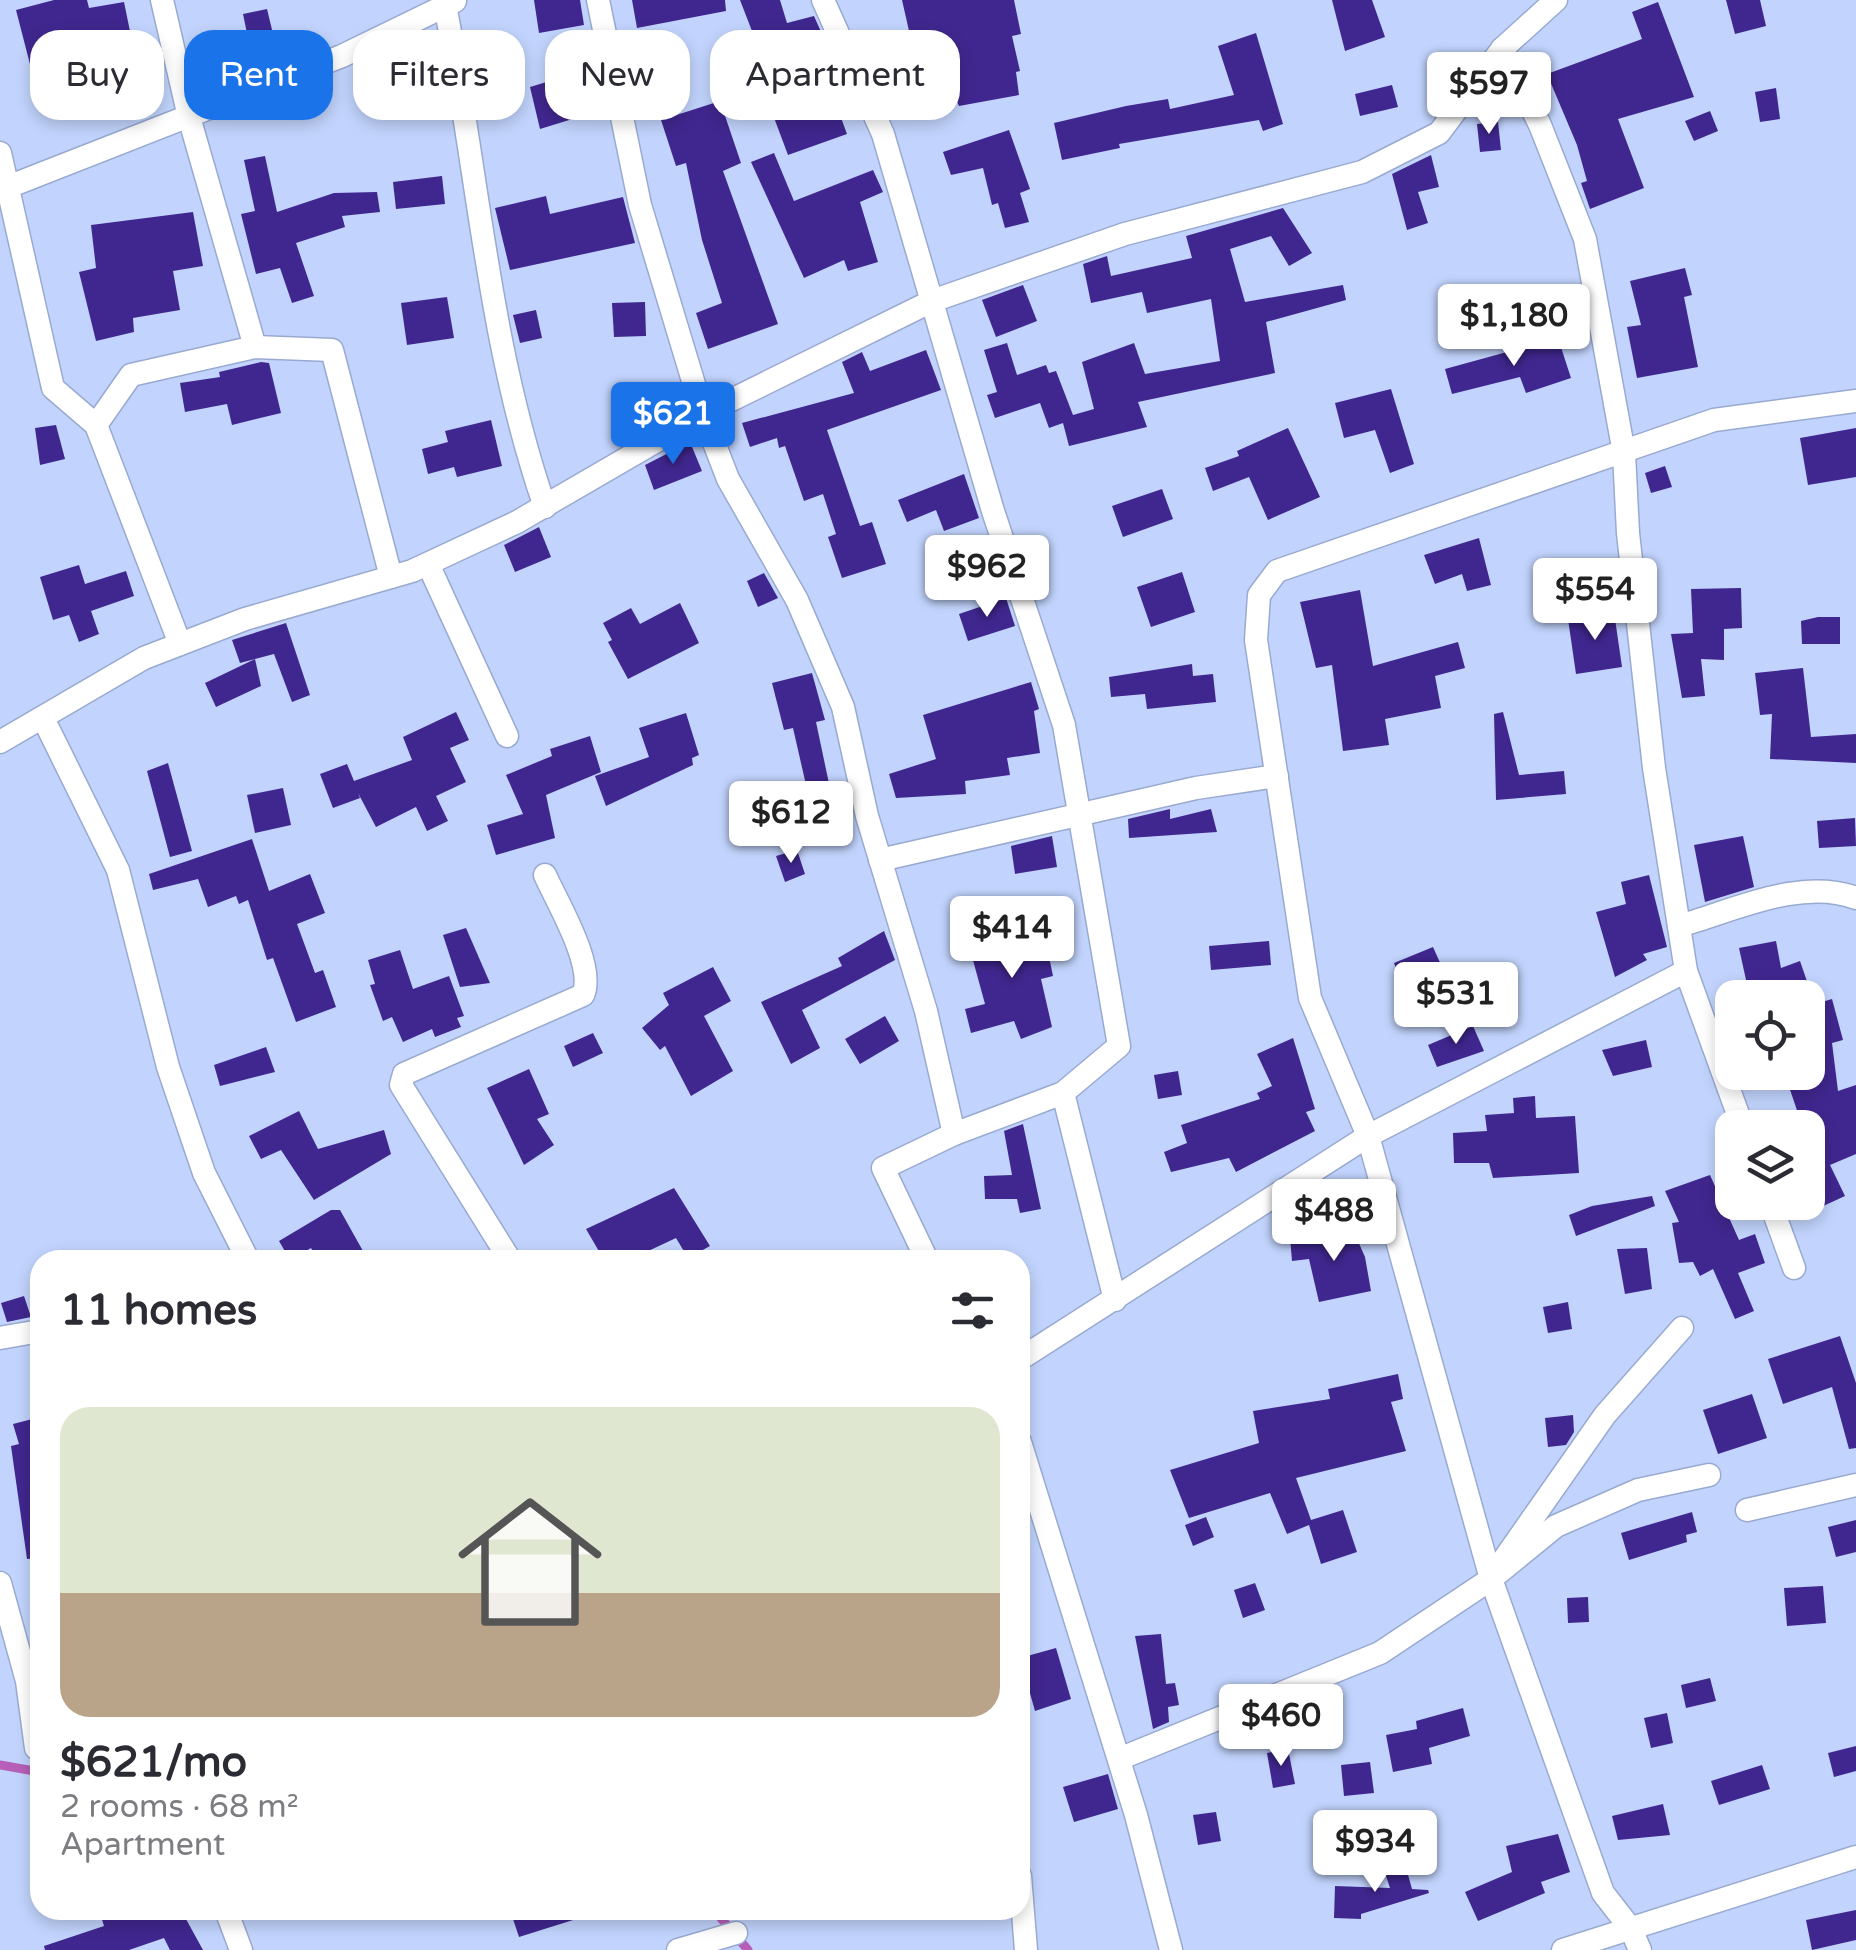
<!DOCTYPE html>
<meta charset="utf-8">
<style>
body{margin:0;font-family:"Varela Round",sans-serif;background:#f2f2f3;color:#2b2b33;height:100vh;display:flex;flex-direction:column;font-size:38px;white-space:nowrap}
*{box-sizing:border-box;margin:0}
p{font-size:32px;color:#7c7c81}
.icon{flex:none;width:55px;height:55px;fill:none;stroke:currentColor;stroke-width:2;stroke-linecap:round;stroke-linejoin:round}
.map{position:relative;flex:1;overflow:hidden}
.side{position:absolute;left:30px;top:1250px;width:1000px;height:670px;display:flex;flex-direction:column;background:#fff;border-radius:30px;box-shadow:0 5px 15px #0003}
.side>*{flex:none}
.top-card{position:absolute;left:30px;top:30px;width:1000px;height:90px;display:flex;gap:20px}
.buttons{position:absolute;left:1715px;top:980px;display:grid;gap:20px}
.buttons a{display:grid;place-items:center;width:110px;height:110px;border-radius:20px;background:#fff;box-shadow:0 5px 15px #0003;font-size:50px}
.price{position:absolute;translate:-50% -85px;padding:0 22px;border-radius:10px;background:#fff;color:#222;font-size:32px;line-height:65px;filter:drop-shadow(0 2px 5px #0008)}
.price::after{content:'';position:absolute;left:50%;top:60px;width:30px;height:22px;margin-left:-15px;background:inherit;clip-path:polygon(0 0,100% 0,50% 100%)}
.price.on{background:#1a73e8;color:#fff}
ul{padding:0;list-style:none}
li{display:grid;align-content:center;gap:20px;height:530px;padding:0 30px}
li span{display:grid;place-items:center;height:310px;border-radius:30px;color:#555}
li>.icon{margin-inline-start:auto}
span .icon{width:180px;height:180px;fill:#fffc;stroke-width:1}
li b{font-size:42px}
h2{display:flex;justify-content:space-between;align-items:center;height:120px;padding:0 30px;font-size:42px}
.tag{padding:0 35px;border-radius:30px;background:#fff;box-shadow:0 5px 15px #0003;font-size:35px;line-height:90px}
.tag.on{background:#1a73e8;color:#fff}
.map>svg:first-child{display:block}
.lines{fill:none;stroke-linecap:round;stroke-linejoin:round}
.stream{stroke:#b75fb8;stroke-width:9}
.building{fill:#40278f}
.street-casing{stroke:#99aad1;stroke-width:25}
.street{stroke:#fff;stroke-width:22}
</style>
<div class="map">
<svg width="1856" height="1950" viewBox="0 0 1856 1950">
<rect width="100%" height="100%" fill="#c2d4fd"/>
<g class="lines">
<!-- stream -->
<g class="stream">
<polyline points="0,1765 40,1772"/>
<polyline points="714,1910 748,1950"/>
</g>
</g>
<!-- building -->
<g class="building">
<polygon points="54,0 87,0 89,8 124,2 141,85 101,93 94,57 32,72 16,10"/>
<polygon points="534,0 580,0 584,25 539,33"/>
<polygon points="632,0 725,0 726,11 637,28"/>
<polygon points="740,0 780,0 787,23 814,16 826,43 790,54 803,104 832,93 847,134 788,155 773,115 784,111 768,55 762,57"/>
<polygon points="902,0 1014,0 1021,34 1012,36 1020,71 1016,72 1019,95 959,106 954,95 926,106"/>
<polygon points="1332,0 1372,0 1385,37 1345,51"/>
<polygon points="1726,0 1760,0 1766,26 1735,34"/>
<polygon points="1658,2 1694,97 1618,119 1644,188 1590,209 1581,183 1587,181 1577,145 1547,74 1642,39 1632,12"/>
<polygon points="267,9 274,38 249,43 243,14"/>
<polygon points="1256,33 1283,124 1263,131 1259,120 1119,144 1120,148 1062,160 1054,123 1126,106 1168,99 1170,109 1234,95 1218,46"/>
<polygon points="596,67 605,109 540,129 530,87"/>
<polygon points="1392,85 1398,107 1360,116 1355,94"/>
<polygon points="1776,88 1780,119 1760,122 1755,92"/>
<polygon points="720,101 741,163 723,171 778,324 708,349 696,313 722,303 702,240 686,163 676,166 661,120"/>
<polygon points="1710,111 1718,131 1694,141 1685,121"/>
<polygon points="1498,122 1501,150 1480,152 1477,124"/>
<polygon points="1009,130 1030,189 1020,193 1029,222 1005,228 998,203 992,205 983,168 951,175 943,152"/>
<polygon points="774,153 794,201 873,170 883,192 860,202 878,262 848,271 844,260 804,278 751,162"/>
<polygon points="1431,155 1439,187 1418,192 1428,223 1407,230 1392,174"/>
<polygon points="265,156 277,212 334,193 377,192 380,212 342,216 345,227 296,243 314,296 292,303 280,268 256,274 241,214 255,211 244,160"/>
<polygon points="442,176 445,204 396,209 393,182"/>
<polygon points="546,196 550,214 623,197 635,243 510,270 495,208"/>
<polygon points="1283,208 1312,253 1289,266 1271,236 1230,249 1245,302 1343,285 1346,300 1266,322 1275,373 1138,402 1147,427 1069,446 1063,423 1049,428 1040,403 995,418 987,395 997,392 984,350 1007,343 1017,375 1046,365 1049,373 1056,371 1073,415 1094,409 1082,362 1134,343 1145,374 1220,361 1211,299 1147,313 1142,292 1091,303 1083,264 1107,256 1111,276 1192,258 1186,236"/>
<polygon points="193,212 203,266 173,271 180,310 133,318 134,332 96,341 79,272 96,268 91,225"/>
<polygon points="1685,268 1692,295 1684,297 1698,367 1637,378 1627,327 1641,325 1630,281"/>
<polygon points="1023,285 1037,321 996,337 982,300"/>
<polygon points="447,297 454,338 407,345 401,303"/>
<polygon points="645,302 646,336 614,337 612,303"/>
<polygon points="536,310 542,338 520,343 513,315"/>
<polygon points="1558,338 1571,378 1526,393 1520,377 1452,394 1445,369"/>
<polygon points="926,350 941,390 827,430 860,526 872,522 886,564 842,578 828,537 836,534 823,494 804,501 785,446 779,448 777,438 750,447 742,423 854,393 842,362 862,352 870,371"/>
<polygon points="261,362 269,363 281,413 232,425 227,404 185,412 180,383 220,377 219,372"/>
<polygon points="1391,389 1414,464 1390,473 1375,430 1344,438 1335,403"/>
<polygon points="491,420 502,466 457,477 454,467 428,474 422,449 448,442 445,431"/>
<polygon points="56,425 65,459 40,465 35,428"/>
<polygon points="1288,428 1320,497 1268,520 1249,477 1213,491 1205,468 1239,456 1237,451"/>
<polygon points="1856,428 1856,477 1808,485 1800,438"/>
<polygon points="690,442 702,471 654,490 645,465"/>
<polygon points="1665,466 1672,487 1651,493 1645,473"/>
<polygon points="964,474 979,518 944,531 936,510 907,522 898,500"/>
<polygon points="1162,489 1173,519 1123,537 1112,506"/>
<polygon points="539,527 551,557 515,572 504,545"/>
<polygon points="1479,538 1491,585 1467,591 1462,574 1435,584 1424,555"/>
<polygon points="79,565 85,584 126,571 134,596 91,611 99,634 79,642 69,615 53,620 40,577"/>
<polygon points="1182,572 1195,612 1151,627 1137,587"/>
<polygon points="764,573 778,598 758,607 747,581"/>
<polygon points="1741,588 1742,628 1724,629 1724,660 1701,659 1705,696 1682,698 1671,634 1693,633 1691,589"/>
<polygon points="1360,590 1373,666 1458,642 1465,668 1435,676 1441,708 1385,719 1389,745 1343,751 1332,665 1316,668 1300,602"/>
<polygon points="1006,598 1015,626 968,641 959,614"/>
<polygon points="680,603 699,643 628,679 608,642 612,640 603,623 631,608 640,624"/>
<polygon points="1614,612 1622,667 1576,674 1568,619"/>
<polygon points="1818,617 1840,617 1840,644 1802,644 1801,621"/>
<polygon points="286,623 310,695 292,702 274,654 240,663 232,640"/>
<polygon points="255,659 261,686 216,707 205,683"/>
<polygon points="1192,664 1193,676 1213,674 1216,702 1147,709 1145,694 1111,697 1109,677"/>
<polygon points="1803,668 1811,737 1856,734 1856,763 1770,759 1772,714 1760,715 1755,673"/>
<polygon points="812,673 825,720 816,722 831,793 846,790 853,821 801,832 794,801 809,798 793,728 784,730 772,683"/>
<polygon points="1031,682 1039,709 1034,711 1040,753 1007,758 1010,775 965,781 966,794 896,798 889,774 936,759 923,715"/>
<polygon points="456,712 469,740 450,748 466,782 436,796 448,821 427,831 416,807 376,827 358,793 360,798 333,808 320,774 347,764 354,781 412,760 403,737"/>
<polygon points="1503,712 1519,775 1564,771 1566,794 1496,800 1494,714"/>
<polygon points="686,713 699,755 692,758 693,765 606,806 595,776 649,757 639,728"/>
<polygon points="590,736 601,772 546,795 555,838 496,855 487,825 523,814 506,775 552,756 550,749"/>
<polygon points="168,763 192,851 170,857 147,771"/>
<polygon points="283,788 291,825 255,833 247,795"/>
<polygon points="1170,809 1170,819 1211,809 1217,832 1129,838 1128,819"/>
<polygon points="1855,818 1856,846 1819,848 1817,821"/>
<polygon points="1052,836 1057,867 1015,874 1011,846"/>
<polygon points="1743,836 1754,887 1705,902 1694,845"/>
<polygon points="252,839 269,891 310,874 325,913 297,924 315,973 323,970 336,1007 296,1022 273,958 267,960 248,900 239,904 236,896 208,907 198,879 153,890 149,874"/>
<polygon points="797,850 805,874 785,882 776,856"/>
<polygon points="1649,875 1667,947 1643,954 1647,960 1615,977 1596,912 1626,904 1621,882"/>
<polygon points="1042,923 1053,976 1041,979 1052,1027 1021,1039 1014,1021 971,1033 965,1009 985,1004 968,942"/>
<polygon points="466,928 490,983 460,987 443,935"/>
<polygon points="884,931 895,960 802,1010 820,1048 791,1064 761,1002 842,966 838,958"/>
<polygon points="1269,941 1271,965 1211,970 1209,946"/>
<polygon points="1776,941 1781,968 1800,961 1810,990 1789,998 1750,998 1739,948"/>
<polygon points="1433,947 1442,967 1402,983 1394,963"/>
<polygon points="400,950 413,989 449,976 464,1016 457,1018 461,1027 435,1037 432,1029 403,1042 392,1017 383,1021 370,985 375,984 368,960"/>
<polygon points="713,967 731,1001 704,1016 733,1071 691,1096 665,1046 660,1050 642,1028 669,1005 663,993"/>
<polygon points="1832,999 1843,1040 1832,1043 1838,1091 1856,1085 1856,1154 1830,1165 1845,1196 1808,1213 1808,1128 1803,1128 1784,1072 1808,1072 1808,1006"/>
<polygon points="885,1016 899,1041 860,1064 845,1039"/>
<polygon points="1473,1026 1484,1051 1437,1067 1428,1045"/>
<polygon points="593,1033 603,1053 573,1067 564,1046"/>
<polygon points="1293,1038 1315,1109 1306,1112 1315,1131 1236,1172 1229,1158 1171,1172 1164,1152 1187,1143 1181,1125 1260,1099 1257,1093 1272,1086 1257,1054"/>
<polygon points="1646,1040 1652,1067 1613,1076 1602,1050"/>
<polygon points="266,1047 275,1072 220,1086 214,1065"/>
<polygon points="529,1069 549,1114 537,1119 554,1145 524,1165 487,1088"/>
<polygon points="1178,1071 1182,1095 1158,1099 1154,1075"/>
<polygon points="1535,1096 1536,1118 1575,1116 1579,1173 1493,1178 1489,1163 1454,1163 1453,1133 1487,1131 1485,1115 1514,1113 1513,1098"/>
<polygon points="299,1111 318,1149 384,1130 391,1154 314,1200 281,1150 261,1159 249,1136"/>
<polygon points="1023,1124 1041,1209 1020,1213 1017,1199 985,1199 984,1176 1012,1175 1004,1131"/>
<polygon points="1710,1175 1739,1240 1755,1234 1765,1263 1738,1273 1754,1311 1735,1319 1713,1269 1700,1276 1693,1262 1679,1263 1672,1223 1679,1222 1665,1191"/>
<polygon points="674,1188 710,1246 688,1258 676,1238 629,1260 604,1260 586,1229"/>
<polygon points="1652,1196 1655,1206 1576,1236 1569,1215 1592,1206"/>
<polygon points="331,1210 340,1210 368,1260 318,1260 311,1248 290,1260 279,1241"/>
<polygon points="1354,1232 1365,1257 1371,1291 1319,1302 1309,1259 1292,1261 1290,1237"/>
<polygon points="1647,1248 1652,1289 1625,1294 1617,1249"/>
<polygon points="24,1296 31,1317 7,1322 1,1303"/>
<polygon points="1568,1302 1572,1329 1548,1333 1543,1307"/>
<polygon points="1840,1336 1856,1383 1856,1448 1849,1449 1832,1387 1783,1404 1768,1359"/>
<polygon points="1398,1374 1403,1399 1391,1402 1406,1451 1296,1478 1311,1520 1343,1510 1357,1552 1321,1564 1309,1525 1287,1534 1270,1493 1189,1518 1170,1470 1259,1443 1253,1411 1330,1399 1328,1389"/>
<polygon points="1752,1394 1767,1438 1718,1454 1703,1410"/>
<polygon points="1573,1415 1574,1432 1566,1445 1548,1447 1545,1418"/>
<polygon points="40,1417 40,1558 27,1559 11,1446 19,1444 13,1424"/>
<polygon points="1692,1512 1697,1532 1686,1535 1687,1542 1629,1560 1621,1533"/>
<polygon points="1206,1517 1214,1537 1193,1546 1185,1525"/>
<polygon points="1856,1520 1856,1552 1836,1557 1828,1527"/>
<polygon points="1255,1583 1265,1610 1243,1618 1234,1590"/>
<polygon points="1823,1586 1826,1623 1787,1626 1784,1588"/>
<polygon points="1588,1597 1589,1622 1568,1623 1567,1598"/>
<polygon points="1161,1634 1166,1684 1175,1683 1179,1705 1168,1707 1169,1722 1153,1729 1135,1636"/>
<polygon points="1056,1648 1071,1699 1035,1711 1020,1658"/>
<polygon points="1710,1678 1716,1701 1686,1708 1681,1685"/>
<polygon points="1463,1708 1470,1736 1429,1748 1432,1764 1393,1772 1386,1735 1417,1729 1416,1721"/>
<polygon points="1667,1713 1673,1743 1651,1748 1644,1718"/>
<polygon points="1856,1746 1856,1771 1834,1777 1828,1753"/>
<polygon points="1288,1749 1295,1784 1273,1788 1267,1753"/>
<polygon points="1370,1762 1374,1793 1344,1796 1341,1765"/>
<polygon points="1762,1765 1770,1789 1719,1805 1711,1781"/>
<polygon points="1108,1774 1118,1809 1074,1822 1063,1787"/>
<polygon points="1663,1804 1670,1835 1618,1840 1612,1816"/>
<polygon points="1216,1812 1221,1841 1198,1845 1193,1815"/>
<polygon points="1558,1834 1570,1872 1541,1882 1545,1893 1478,1921 1465,1892 1512,1872 1506,1846"/>
<polygon points="1405,1864 1412,1889 1428,1890 1429,1893 1361,1914 1361,1919 1334,1918 1335,1886 1390,1888 1384,1870"/>
<polygon points="99,1910 181,1910 203,1950 170,1950 164,1938 129,1950 45,1950 44,1946 104,1926"/>
<polygon points="510,1910 589,1910 589,1915 519,1937"/>
<polygon points="1856,1910 1856,1940 1812,1950 1806,1920"/>
</g>
<g class="lines">
<defs>
<g id="street">
<polyline points="162,0 189,117 255,347"/>
<path d="M444,0C478,170 488,343 545,507"/>
<polyline points="598,0 640,205 703,414 728,479 797,600 843,707 867,816 926,1011 954,1134"/>
<polyline points="823,0 883,134 993,511 1064,725 1119,1046 1063,1093 954,1134 883,1168 927,1260"/>
<polyline points="1502,49 1540,125 1585,239 1624,453 1628,533 1654,768 1686,971 1743,1128"/>
<polyline points="0,153 53,388 96,425 180,644"/>
<polyline points="0,190 342,56 455,1"/>
<polyline points="96,425 131,375 255,347 332,350 391,577"/>
<polyline points="428,564 507,736"/>
<polyline points="43,718 118,870 168,1067 204,1173 248,1260"/>
<polyline points="0,742 144,658 245,619 412,571 517,522 703,414 932,301 1125,234 1362,172 1439,133 1502,49 1556,0"/>
<polyline points="880,860 1196,788 1277,776"/>
<path d="M1679,926C1733,911 1801,877 1856,898"/>
<polyline points="1063,1093 1115,1300"/>
<polyline points="1770,1202 1794,1268"/>
<path d="M510,1260L401,1085L404,1074L583,995C596,967 558,904 545,875"/>
<polyline points="0,1338 40,1331"/>
<polyline points="1020,1359 1368,1136 1686,971"/>
<polyline points="1020,1442 1136,1815 1171,1950"/>
<polyline points="1747,1510 1856,1485"/>
<polyline points="1502,1562 1605,1415 1682,1328"/>
<polyline points="0,1583 27,1681 36,1748"/>
<polyline points="1119,1759 1380,1653 1491,1579 1556,1526 1638,1490 1709,1475"/>
<polyline points="1020,1876 1026,1950"/>
<polyline points="226,1910 241,1950"/>
<polyline points="678,1950 736,1933"/>
<polyline points="1563,1950 1856,1857"/>
<polyline points="1640,1950 1631,1929 1603,1893 1491,1579 1368,1136 1310,998 1256,640 1259,595 1277,571 1714,420 1856,401"/>
</g>
</defs>
<!-- street casing -->
<use href="#street" class="street-casing"/>
<!-- street -->
<use href="#street" class="street"/>
</g>
</svg>
<div class="buttons">
<a><svg class="icon" aria-label="locate" viewBox="0 0 24 24"><circle cx="12" cy="12" r="6"/><path d="M12 2v4M12 18v4M2 12h4M18 12h4"/></svg></a>
<a><svg class="icon" aria-label="layers" viewBox="0 0 24 24"><path d="M12 4l9 5-9 5-9-5zM3 14l9 5 9-5"/></svg></a>
</div>
<b class="price" style="left:1489px;top:137px">$597</b>
<b class="price" style="left:1514px;top:369px">$1,180</b>
<b class="price on" style="left:673px;top:467px">$621</b>
<b class="price" style="left:987px;top:620px">$962</b>
<b class="price" style="left:1595px;top:643px">$554</b>
<b class="price" style="left:791px;top:866px">$612</b>
<b class="price" style="left:1012px;top:981px">$414</b>
<b class="price" style="left:1456px;top:1047px">$531</b>
<b class="price" style="left:1334px;top:1264px">$488</b>
<b class="price" style="left:1281px;top:1769px">$460</b>
<b class="price" style="left:1375px;top:1895px">$934</b>
<div class="top-card">
<a class="tag">Buy</a>
<a class="tag on">Rent</a>
<a class="tag">Filters</a>
<a class="tag">New</a>
<a class="tag">Apartment</a>
</div>
<section class="side">
<h2>11 homes<svg class="icon" aria-label="filters" viewBox="0 0 24 24"><path d="M4 7h16M4 17h16"/><circle cx="9" cy="7" r="2"/><circle cx="15" cy="17" r="2"/></svg></h2>
<ul>
<li><span style="background:linear-gradient(#dfe7d0 60%,#b9a48a 0)"><svg class="icon" aria-label="home" viewBox="0 0 24 24"><path d="M3 11l9-7 9 7M6 9v11h12V9"/></svg></span><div><b>$621/mo</b><p>2 rooms · 68 m²</p><p>Apartment</p></div></li>
</ul>
</section>
</div>
